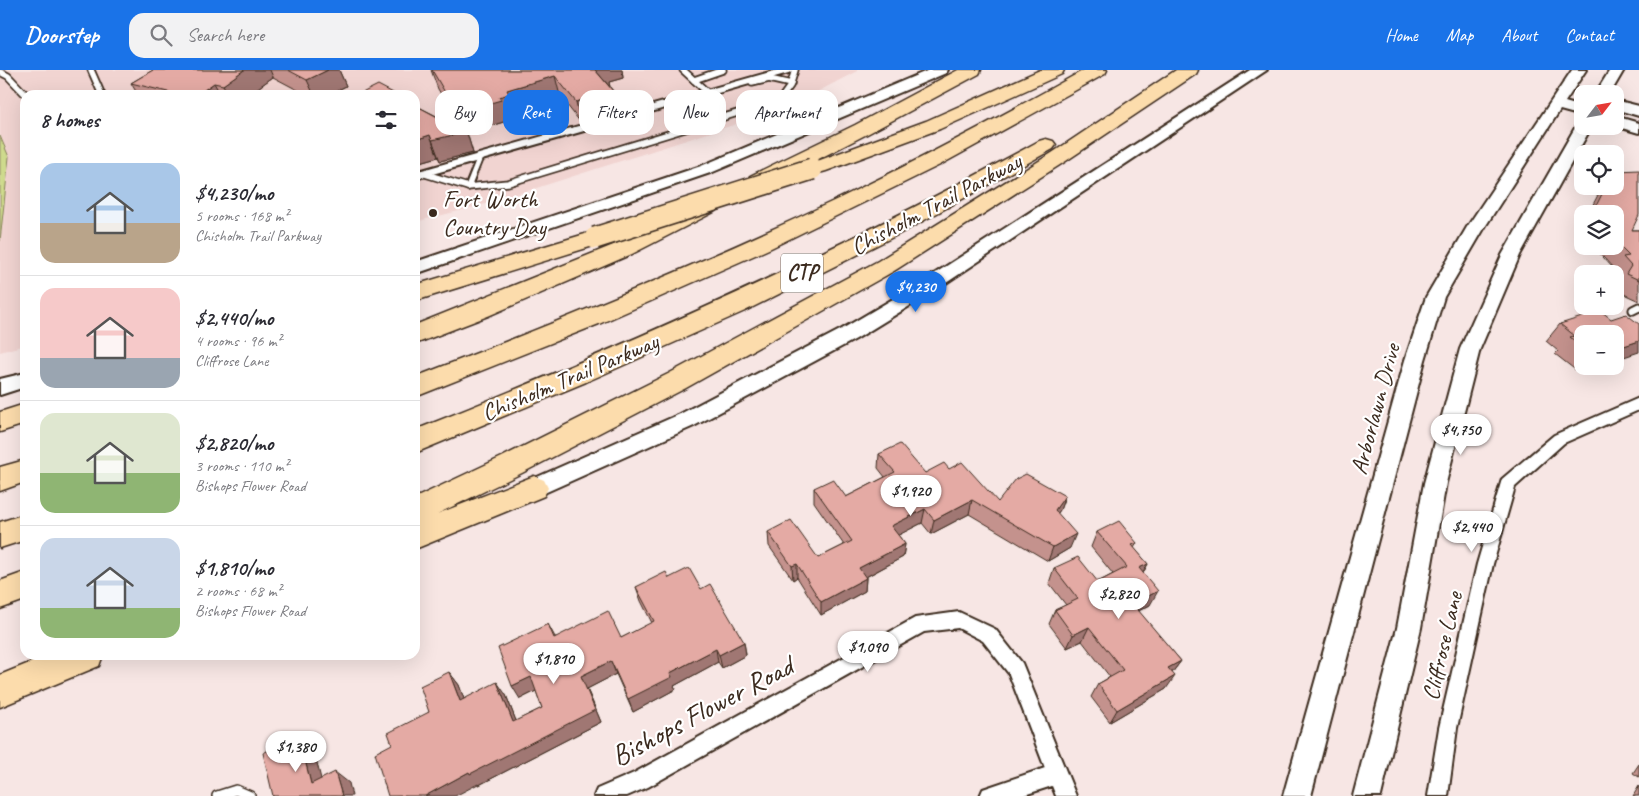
<!DOCTYPE html>
<meta charset="utf-8">
<style>
body{margin:0;font-family:Caveat,sans-serif;background:#f2f2f3;color:#2b2b33;height:100vh;display:flex;flex-direction:column;font-size:19px;white-space:nowrap}
*{box-sizing:border-box;margin:0}
p{font-size:16px;color:#7c7c81}
.icon{flex:none;width:28px;height:28px;fill:none;stroke:currentColor;stroke-width:2;stroke-linecap:round;stroke-linejoin:round}
.map{position:relative;flex:1;overflow:hidden}
.details{position:absolute;left:20px;top:20px;width:400px;height:570px;display:flex;flex-direction:column;background:#fff;border-radius:15px;box-shadow:0 5px 20px #0002}
.details>*{flex:none}
.banner{position:absolute;left:435px;top:20px;width:475px;height:45px;display:flex;gap:10px}
.needle{width:32px;rotate:59deg}
.controls{position:absolute;left:1574px;top:15px;display:grid;gap:10px}
.controls a{display:grid;place-items:center;width:50px;height:50px;border-radius:10px;background:#fff;box-shadow:0 5px 20px #0002;font-size:25px}
.price{position:absolute;translate:-50% -42px;padding:0 11px;border-radius:18px;background:#fff;color:#222;font-size:16px;line-height:32px;filter:drop-shadow(0 1px 2px #0008)}
.price::after{content:'';position:absolute;left:50%;top:30px;width:15px;height:11px;margin-left:-8px;background:inherit;clip-path:polygon(0 0,100% 0,50% 100%)}
.price.on{background:#1a73e8;color:#fff}
ul{padding:0;list-style:none}
li{display:flex;align-items:center;gap:15px;height:125px;padding:0 20px}
li+li{border-top:1px solid #e1e1e2}
li span{display:grid;place-items:center;flex:none;width:140px;height:100px;border-radius:15px;color:#555}
li>.icon{margin-inline-start:auto}
span .icon{width:60px;height:60px;fill:#fffc;stroke-width:1}
li b{font-size:21px}
h2{display:flex;justify-content:space-between;align-items:center;height:60px;padding:0 20px;font-size:21px}
.chip{padding:0 18px;border-radius:15px;background:#fff;box-shadow:0 5px 20px #0002;font-size:18px;line-height:45px}
.chip.on{background:#1a73e8;color:#fff}
header{display:flex;align-items:center;gap:30px;box-sizing:border-box;height:70px;padding:0 25px;background:#1a73e8;color:#fff}
header strong{font-size:24px}
nav{display:flex;gap:28px;margin-inline-start:auto;font-size:18px}
.search{width:350px;height:45px;background:#f2f2f3;display:flex;align-items:center;gap:12px;box-sizing:border-box;padding:0 18px;border-radius:15px;color:#7c7c81;font-size:19px}
.map>svg:first-child{display:block}
.built{fill:#f1d4d1}
.green{fill:#cfdb8e;stroke:#858256}
.lines{fill:none;stroke-linecap:round;stroke-linejoin:round}
.lane-far2-casing{stroke:#3b2a1e;stroke-width:9}
.lane-far1-casing{stroke:#3b2a1e;stroke-width:11}
.lane-casing{stroke:#3b2a1e;stroke-width:12}
.street-casing{stroke:#3b2a1e;stroke-width:4}
.secondary-casing{stroke:#3b2a1e;stroke-width:4}
.highway-casing{stroke:#3b2a1e;stroke-width:3}
.lane-far2{stroke:#fff;stroke-width:5.5}
.lane-far1{stroke:#fff;stroke-width:7}
.lane{stroke:#fff;stroke-width:9}
.street{fill:#fff;fill-rule:evenodd}
.secondary{fill:#fff;fill-rule:evenodd}
.highway{fill:#fcdcac;fill-rule:evenodd}
.highway-bridge-casing{stroke:#3b2a1e;stroke-width:24;stroke-linecap:butt}
.highway-bridge{stroke:#fcdcac;stroke-width:21}
.wall{fill:#c4928d;stroke:#3b2a1e}
.shaded-wall{fill:#a07773;stroke:#3b2a1e}
.building{fill:#e4aaa4;stroke:#3b2a1e}
.poi-dot{fill:#3b2a1e;stroke:#fff;stroke-width:2}
.labels{text-anchor:middle;dominant-baseline:central;stroke-width:4.5;stroke-linejoin:round;paint-order:stroke}
.shield{fill:#fff;stroke:#766a62;stroke-width:1}
.shield-label{font-size:22px;font-weight:bold;fill:#3b2a1e}
.poi-label{font-size:24px;fill:#3b2a1e;stroke:#fff;text-anchor:start}
.street-label{font-size:24px;fill:#3b2a1e;stroke:#fff}
.near-street-label{font-size:29px;fill:#3b2a1e;stroke:#fff}
</style>
<header>
<strong>Doorstep</strong>
<div class="search"><svg class="icon" aria-label="search" viewBox="0 0 24 24"><circle cx="10" cy="10" r="6"/><path d="M15 15l6 6"/></svg>Search here</div>
<nav><a>Home</a><a>Map</a><a>About</a><a>Contact</a></nav>
</header>
<div class="map">
<svg width="1639" height="726" viewBox="0 0 1639 726">
<rect width="100%" height="100%" fill="#f7e6e4"/>
<filter id="ink" filterUnits="userSpaceOnUse"><feTurbulence type="fractalNoise" baseFrequency=".02" numOctaves="2"/><feDisplacementMap in="SourceGraphic" scale="10" xChannelSelector="R" yChannelSelector="G"/><feConvolveMatrix kernelMatrix="1 2 1 2 8 2 1 2 1" color-interpolation-filters="sRGB"/></filter>
<g filter="url(#ink)">
<!-- built -->
<polygon class="built" points="0,0 859,0 813,24 752,49 486,134 415,152 415,25 25,25 25,275 0,282"/>
<!-- green -->
<polygon class="green" points="0,66 9,87 0,171"/>
<g class="lines">
<defs>
<g id="lane-far2">
<polyline points="91,0 102,25"/>
<polyline points="683,0 708,23"/>
<polyline points="0,2 8,6 26,25"/>
<polyline points="694,10 723,0"/>
<polyline points="752,13 769,9 791,14"/>
<polyline points="422,103 468,117 508,113 780,30 790,16 795,0"/>
<polyline points="468,117 480,87"/>
</g>
<polyline id="lane-far1" points="1633,240 1639,237"/>
<polyline id="lane" points="217,726 236,720 250,726"/>
<g id="street">
<polygon points="777,0 793,0 792,2 415,109 415,102"/>
<polygon points="1639,328 1639,340 1564,373 1515,417 1493,494 1457,658 1448,726 1428,726 1439,658 1477,494 1502,409 1554,365"/>
<polygon points="959,542 995,559 1022,593 1076,726 1056,726 1052,716 1021,726 980,726 983,719 1045,698 1009,604 983,571 958,558 924,562 648,717 627,726 594,726 597,719 634,703 915,548"/>
</g>
<g id="secondary">
<polygon points="929,0 948,0 946,3 713,102 415,204 415,192 701,96"/>
<polygon points="1250,0 1267,0 934,221 856,269 694,356 542,424 534,427 526,424 523,418 526,412 680,344 842,259 920,213"/>
<polygon points="1572,0 1586,0 1565,32 1582,37 1582,46 1560,40 1485,157 1444,227 1425,290 1311,726 1283,726 1405,290 1426,227 1467,157"/>
<polygon points="1610,0 1624,0 1610,24 1595,24"/>
<polygon points="1615,30 1639,36 1639,46 1615,39"/>
<polygon points="1615,46 1639,53 1639,63 1615,56"/>
<polygon points="1582,52 1582,56 1592,56 1520,185 1480,279 1446,413 1421,558 1381,726 1353,726 1397,558 1424,413 1460,279 1502,185 1576,56"/>
<polygon points="25,303 25,317 0,325 0,309"/>
</g>
<g id="highway">
<polygon points="958,0 981,0 979,4 869,63 766,116 758,117 750,116 747,111 750,106 855,55"/>
<polygon points="1040,0 1064,0 1062,4 940,59 826,101 819,103 812,101 809,97 812,93 926,51"/>
<path d="M1084,0H1107L1105,4L940,95L771,178L599,254L415,327V307C559,252 701,194 840,128C923,88 1004,45 1084,0Z"/>
<polygon points="1176,0 1198,0 1196,4 1066,91 894,201 686,318 522,403 437,444 534,406 544,410 548,418 544,426 415,479 415,428 502,387 668,304 878,191 1052,83"/>
<path d="M1046,69L1053,71L1056,75L1053,79L901,163L745,241L586,312L415,383V360C629,275 837,182 1039,71Z"/>
<polygon points="706,130 714,132 717,137 714,142 632,184 488,246 415,274 415,255 616,174 698,132"/>
<polygon points="595,161 603,163 606,168 603,173 415,231 415,215"/>
<polygon points="25,334 25,354 0,362 0,342"/>
<polygon points="25,390 25,412 0,421 0,397"/>
<polygon points="25,444 25,470 0,478 0,452"/>
<polygon points="25,502 25,530 0,539 0,511"/>
<polygon points="49,585 103,585 99,596 0,637 0,605"/>
</g>
</defs>
<!-- lane-far2 casing -->
<use href="#lane-far2" class="lane-far2-casing"/>
<!-- lane-far1 casing -->
<use href="#lane-far1" class="lane-far1-casing"/>
<!-- lane casing -->
<use href="#lane" class="lane-casing"/>
<!-- street casing -->
<use href="#street" class="street-casing"/>
<!-- secondary casing -->
<use href="#secondary" class="secondary-casing"/>
<!-- highway casing -->
<use href="#highway" class="highway-casing"/>
<!-- lane-far2 -->
<use href="#lane-far2" class="lane-far2"/>
<!-- lane-far1 -->
<use href="#lane-far1" class="lane-far1"/>
<!-- lane -->
<use href="#lane" class="lane"/>
<!-- street -->
<use href="#street" class="street"/>
<!-- secondary -->
<use href="#secondary" class="secondary"/>
<!-- highway -->
<use href="#highway" class="highway"/>
<defs>
<polyline id="highway-bridge" points="595,168 812,99"/>
</defs>
<!-- highway-bridge casing -->
<use href="#highway-bridge" class="highway-bridge-casing"/>
<!-- highway-bridge -->
<use href="#highway-bridge" class="highway-bridge"/>
</g>
<!-- wall -->
<g class="wall">
<polygon points="153,0 339,0 346,16 328,25 307,25 273,7 248,25 138,25 131,13"/>
<polygon points="431,0 622,0 623,8 609,12 610,17 613,21 617,42 581,53 560,26 514,40 515,45 506,47 507,51 467,63 473,83 440,91 438,87 417,93 415,92 415,35 462,59 438,19"/>
<polygon points="1618,101 1632,160 1639,160 1639,231 1615,220 1615,215 1618,210 1615,207 1615,204 1612,204 1610,201 1613,198 1593,176 1615,176 1615,144 1588,144 1598,125 1605,116 1615,116 1615,105"/>
<polygon points="1582,154 1582,167 1577,165"/>
<polygon points="1560,254 1582,264 1582,296 1596,296 1578,302 1555,284 1558,281 1546,271"/>
<polygon points="879,384 925,403 949,399 998,432 1065,426 1060,440 1057,444 1070,478 1048,491 969,444 931,464 922,453 898,465 905,474 903,487 866,507 866,508 865,521 821,545 797,507 793,510 769,476 768,462 818,488 844,475 814,432 814,418 846,427 885,407 878,398"/>
<polygon points="1097,462 1137,473 1134,478 1148,494 1143,503 1150,535 1138,541 1181,591 1172,603 1166,619 1110,652 1091,627 1098,614 1110,607 1082,571 1067,578 1049,554 1055,540 1066,535 1049,513 1054,498 1098,512 1113,504 1091,477"/>
<polygon points="669,508 701,519 744,572 746,585 722,598 718,592 674,616 676,619 633,642 616,604 587,619 601,652 479,715 478,714 392,674 429,642 449,602 459,615 464,629 506,625 516,651 542,638 536,621 520,629 548,554 555,567 621,568 652,553 641,531 636,517"/>
<polygon points="1639,694 1639,707 1633,703"/>
<polygon points="1639,716 1639,726 1633,726"/>
</g>
<!-- shaded-wall -->
<g class="shaded-wall">
<polygon points="244,0 270,0 273,7 248,25 229,25 223,15"/>
<polygon points="328,0 339,0 346,16 328,25 314,25 307,10"/>
<polygon points="595,0 622,0 623,8 609,12 610,17"/>
<polygon points="555,6 560,26 514,40 515,45 506,47 507,51 467,63 473,83 440,91 432,70 464,62 457,43 499,27 507,20"/>
<polygon points="214,13 221,25 197,25"/>
<polygon points="613,21 617,42 581,53 576,32"/>
<polygon points="430,65 438,87 417,93 415,88 415,70"/>
<polygon points="1639,271 1639,282 1615,290 1615,279"/>
<polygon points="1583,296 1596,296 1578,302"/>
<polygon points="1065,426 1060,440 1050,454 1055,440"/>
<polygon points="972,430 969,444 931,464 934,450"/>
<polygon points="925,439 922,453 889,470 891,456"/>
<polygon points="1076,464 1070,478 1048,491 1053,477"/>
<polygon points="905,474 903,487 858,511 859,498"/>
<polygon points="797,494 797,507 793,510 792,496"/>
<polygon points="1148,494 1140,508 1139,498"/>
<polygon points="866,508 865,521 821,545 821,532"/>
<polygon points="1158,521 1150,535 1125,548 1133,534"/>
<polygon points="1089,557 1082,571 1067,578 1073,565"/>
<polygon points="744,572 746,585 722,598 719,585"/>
<polygon points="716,579 718,592 674,616 676,619 633,642 628,629 670,603"/>
<polygon points="611,591 616,604 587,619 601,652 479,715 478,714 455,726 425,726 469,702 581,606"/>
<polygon points="1181,591 1171,604 1168,598"/>
<polygon points="449,602 459,615 469,643 460,631"/>
<polygon points="1175,606 1166,619 1110,652 1117,640"/>
<polygon points="531,607 538,620 520,629 512,616"/>
<polygon points="497,612 506,625 521,664 513,652"/>
<polygon points="299,666 313,677 325,725 311,714"/>
<polygon points="335,702 349,713 352,726 342,726"/>
</g>
<!-- building -->
<g class="building">
<polygon points="153,0 244,0 223,15 214,13 197,25 180,25 131,13"/>
<polygon points="288,0 328,0 307,10"/>
<polygon points="432,0 595,0 613,21 576,32 555,6 507,20 509,24 499,27 501,30 457,43"/>
<polygon points="378,15 397,25 358,25"/>
<polygon points="415,35 466,62 432,70 430,65 415,70"/>
<polygon points="1639,100 1639,145 1632,160 1639,160 1639,210 1626,204 1631,196 1623,187 1629,186 1615,172 1615,144 1592,144 1606,116 1615,116 1615,107 1618,101"/>
<polygon points="1601,241 1611,249 1626,244 1639,254 1639,271 1615,279 1615,264 1582,264 1582,277 1570,267 1575,266 1560,254"/>
<polygon points="900,374 925,403 944,393 949,399 962,392 998,432 1016,409 1026,404 1065,426 1055,440 1076,464 1053,477 972,430 934,450 925,439 891,456 905,474 859,498 866,508 821,532 797,494 792,496 768,462 791,450 818,488 852,471 814,418 833,409 846,427 895,402 879,384"/>
<polygon points="1119,451 1137,473 1132,475 1148,494 1139,498 1158,521 1133,534 1181,591 1168,598 1175,606 1117,640 1098,614 1123,600 1089,557 1073,565 1055,540 1078,529 1054,498 1078,487 1098,512 1127,497 1097,462"/>
<polygon points="689,498 701,519 710,514 744,572 719,585 716,579 670,603 672,607 628,629 611,591 581,606 595,640 470,704 469,702 425,726 388,726 375,683 392,674 388,663 429,642 420,616 449,602 460,631 497,612 513,652 542,638 531,607 512,616 498,578 548,554 554,568 608,541 621,568 654,551 636,517 666,502 669,508"/>
<polygon points="299,666 311,714 335,702 342,726 272,726 273,726 263,683"/>
</g>
</g>
<!-- markers -->
<circle class="poi-dot" cx="433" cy="143" r="5"/>
<g class="labels">
<!-- shield labels -->
<rect class="shield" x="781" y="183.5" width="42" height="39" rx="4"/>
<g class="shield-label">
<text x="802" y="203">CTP</text>
</g>
<!-- poi labels -->
<g class="poi-label">
<text x="443" y="129">Fort Worth<tspan x="443" dy="28">Country Day</tspan></text>
</g>
<!-- street labels -->
<g class="street-label">
<text transform="translate(936 134) rotate(-28)">Chisholm Trail Parkway</text>
<text transform="translate(570 307) rotate(-23)">Chisholm Trail Parkway</text>
<text transform="translate(1375 339) rotate(-75)">Arborlawn Drive</text>
<text transform="translate(1442 576) rotate(-77)">Cliffrose Lane</text>
</g>
<!-- near-street labels -->
<g class="near-street-label">
<text transform="translate(702 641) rotate(-28)">Bishops Flower Road</text>
</g>
</g>
</svg>
<div class="controls">
<a><svg class="needle" viewBox="-14 -14 28 28"><path d="M0-13l5 13h-10z" fill="#e53935"/><path d="M0 13l5-13h-10z" fill="#7c7c81"/></svg></a>
<a><svg class="icon" aria-label="locate" viewBox="0 0 24 24"><circle cx="12" cy="12" r="6"/><path d="M12 2v4M12 18v4M2 12h4M18 12h4"/></svg></a>
<a><svg class="icon" aria-label="layers" viewBox="0 0 24 24"><path d="M12 4l9 5-9 5-9-5zM3 14l9 5 9-5"/></svg></a>
<a>+</a>
<a>−</a>
</div>
<b class="price on" style="left:916px;top:243px">$4,230</b>
<b class="price" style="left:1461px;top:386px">$4,750</b>
<b class="price" style="left:911px;top:447px">$1,920</b>
<b class="price" style="left:1472px;top:483px">$2,440</b>
<b class="price" style="left:1119px;top:550px">$2,820</b>
<b class="price" style="left:868px;top:603px">$1,090</b>
<b class="price" style="left:554px;top:615px">$1,810</b>
<b class="price" style="left:296px;top:703px">$1,380</b>
<div class="banner">
<a class="chip">Buy</a>
<a class="chip on">Rent</a>
<a class="chip">Filters</a>
<a class="chip">New</a>
<a class="chip">Apartment</a>
</div>
<section class="details">
<h2>8 homes<svg class="icon" aria-label="filters" viewBox="0 0 24 24"><path d="M4 7h16M4 17h16"/><circle cx="9" cy="7" r="2"/><circle cx="15" cy="17" r="2"/></svg></h2>
<ul>
<li><span style="background:linear-gradient(#a9c7e8 60%,#b9a48a 0)"><svg class="icon" aria-label="home" viewBox="0 0 24 24"><path d="M3 11l9-7 9 7M6 9v11h12V9"/></svg></span><div><b>$4,230/mo</b><p>5 rooms · 168 m²</p><p>Chisholm Trail Parkway</p></div></li>
<li><span style="background:linear-gradient(#f6c9c9 70%,#9aa5b1 0)"><svg class="icon" aria-label="home" viewBox="0 0 24 24"><path d="M3 11l9-7 9 7M6 9v11h12V9"/></svg></span><div><b>$2,440/mo</b><p>4 rooms · 96 m²</p><p>Cliffrose Lane</p></div></li>
<li><span style="background:linear-gradient(#dfe7d0 60%,#8fb573 0)"><svg class="icon" aria-label="home" viewBox="0 0 24 24"><path d="M3 11l9-7 9 7M6 9v11h12V9"/></svg></span><div><b>$2,820/mo</b><p>3 rooms · 110 m²</p><p>Bishops Flower Road</p></div></li>
<li><span style="background:linear-gradient(#c9d6e8 70%,#8fb573 0)"><svg class="icon" aria-label="home" viewBox="0 0 24 24"><path d="M3 11l9-7 9 7M6 9v11h12V9"/></svg></span><div><b>$1,810/mo</b><p>2 rooms · 68 m²</p><p>Bishops Flower Road</p></div></li>
</ul>
</section>
</div>
